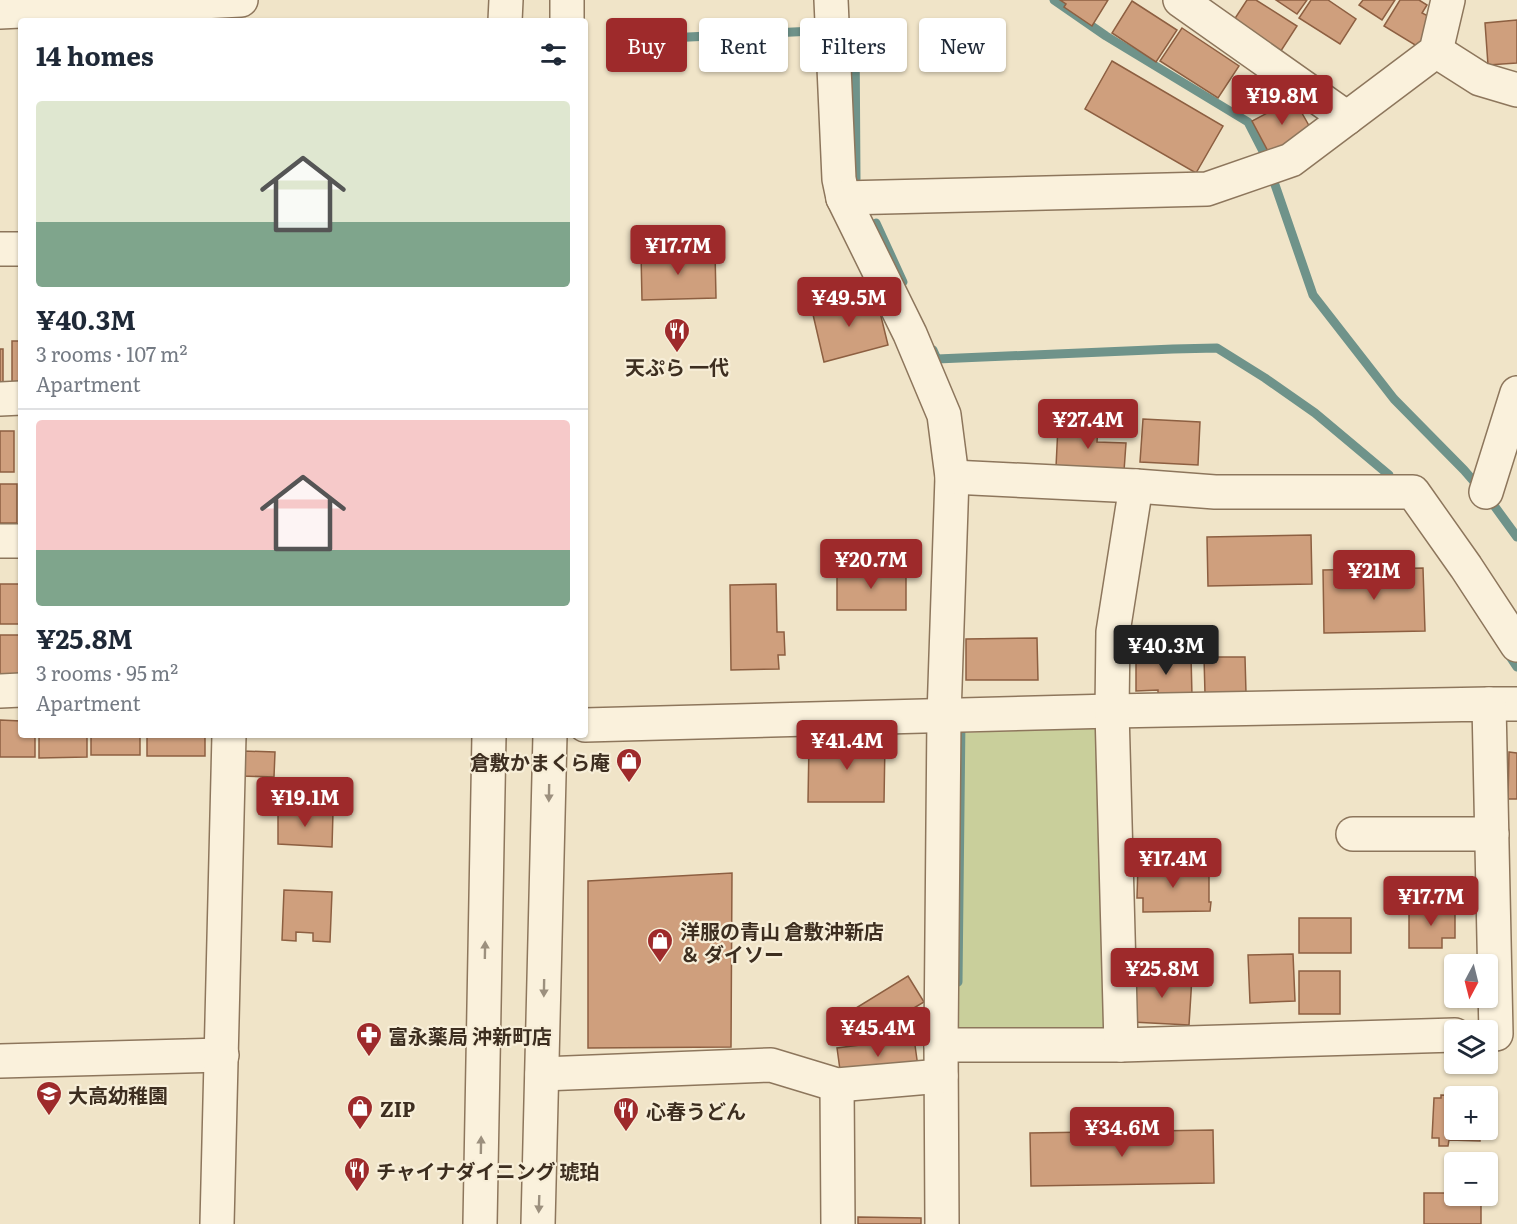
<!DOCTYPE html>
<meta charset="utf-8">
<style>
body{margin:0;font-family:Literata,"Noto Sans JP",serif;background:#f6f6f7;color:#1f2937;height:100vh;display:flex;flex-direction:column;font-size:22px;white-space:nowrap}
*{box-sizing:border-box;margin:0}
p{font-size:20px;color:#747a83}
.icon{flex:none;width:33px;height:33px;fill:none;stroke:currentColor;stroke-width:2;stroke-linecap:round;stroke-linejoin:round}
.map{position:relative;flex:1;overflow:hidden}
.sheet{position:absolute;left:18px;top:18px;width:570px;height:720px;display:flex;flex-direction:column;background:#fff;border-radius:6px;box-shadow:0 2px 4px #0004}
.sheet>*{flex:none}
.top-card{position:absolute;left:606px;top:18px;width:570px;height:54px;display:flex;gap:12px}
.needle{width:39px;rotate:187deg}
.buttons{position:absolute;left:1444px;top:954px;display:grid;gap:12px}
.buttons a{display:grid;place-items:center;width:54px;height:54px;border-radius:6px;background:#fff;box-shadow:0 2px 4px #0004;font-size:30px}
.price{position:absolute;translate:-50% -51px;padding:0 14px;border-radius:6px;background:#9e2a2b;color:#fff;font-size:20px;line-height:39px;filter:drop-shadow(0 2px 3px #0008)}
.price::after{content:'';position:absolute;left:50%;top:36px;width:18px;height:14px;margin-left:-9px;background:inherit;clip-path:polygon(0 0,100% 0,50% 100%)}
.price.active{background:#222;color:#fff}
ul{padding:0;list-style:none}
li{display:grid;align-content:center;gap:12px;height:318px;padding:0 18px}
li+li{border-top:2px solid #e0e1e3}
li span{display:grid;place-items:center;height:186px;border-radius:6px;color:#555}
li>.icon{margin-inline-start:auto}
span .icon{width:108px;height:108px;fill:#fffc;stroke-width:1}
li b{font-size:26px}
h2{display:flex;justify-content:space-between;align-items:center;height:72px;padding:0 18px;font-size:26px}
.tag{padding:0 21px;border-radius:6px;background:#fff;box-shadow:0 2px 4px #0004;font-size:21px;line-height:54px}
.tag.active{background:#9e2a2b;color:#fff}
.map>svg:first-child{display:block}
.green{fill:#c9cf9b}
.lines{fill:none;stroke-linecap:round;stroke-linejoin:round}
.stream{stroke:#6f938a;stroke-width:9}
.building{fill:#cf9f7d;stroke:#8d5f41;stroke-width:1.5}
.minor-casing{stroke:#8d765c;stroke-width:36}
.minor{stroke:#faf1dc;stroke-width:33}
.oneway{fill:#9c907e}
.labels{text-anchor:middle;dominant-baseline:central;stroke-width:4.5;stroke-linejoin:round;paint-order:stroke}
.poi-label{font-size:20px;font-weight:bold;fill:#3d2e20;stroke:#f7eed8;text-anchor:start}
</style>
<div class="map">
<svg width="1517" height="1224" viewBox="0 0 1517 1224">
<rect width="100%" height="100%" fill="#f0e4c8"/>
<!-- green -->
<polygon class="green" points="1100,728 1104,1029 959,1034 960,733"/>
<g class="lines">
<!-- stream -->
<g class="stream">
<polyline points="1054,0 1106,36 1248,122 1267,159"/>
<polyline points="647,39 855,29 856,179"/>
<polyline points="1273,179 1313,295 1394,399 1464,470 1490,500 1517,537"/>
<polyline points="876,223 903,282"/>
<polyline points="933,350 937,359 1173,349 1217,348 1265,378 1315,413 1389,475"/>
<polyline points="1507,652 1517,667"/>
<polyline points="958,982 961,719"/>
</g>
</g>
<!-- building -->
<g class="building">
<polygon points="1060,0 1108,0 1092,26 1064,7 1066,4"/>
<polygon points="1247,0 1256,0 1297,26 1277,57 1230,26"/>
<polygon points="1276,0 1307,0 1297,14"/>
<polygon points="1311,0 1328,0 1356,19 1340,44 1299,18"/>
<polygon points="1363,0 1395,0 1382,20 1359,5"/>
<polygon points="1400,0 1419,0 1427,5 1422,13 1432,18 1420,48 1384,26"/>
<polygon points="1132,1 1177,30 1156,62 1112,33"/>
<polygon points="1517,20 1517,63 1488,65 1485,23"/>
<polygon points="1182,28 1239,66 1218,98 1160,61"/>
<polygon points="1112,61 1223,126 1196,173 1085,109"/>
<polygon points="1294,99 1312,131 1269,153 1252,121"/>
<polygon points="715,251 716,298 642,300 641,253"/>
<polygon points="876,296 888,345 824,362 811,306 842,299 844,304"/>
<rect x="12" y="341" width="9" height="43"/>
<rect x="0" y="349" width="3" height="42"/>
<polygon points="1143,419 1200,422 1198,465 1140,462"/>
<rect x="19" y="424" width="2" height="47"/>
<polygon points="1058,426 1098,428 1097,442 1126,443 1124,471 1056,467"/>
<rect x="0" y="431" width="14" height="41"/>
<rect x="0" y="484" width="17" height="39"/>
<polygon points="1311,535 1312,584 1208,586 1207,537"/>
<polygon points="1423,568 1425,631 1324,633 1323,570"/>
<polygon points="837,569 906,570 906,610 837,610"/>
<rect x="0" y="584" width="21" height="40"/>
<polygon points="776,584 777,632 784,632 785,655 778,655 779,669 731,670 730,585"/>
<rect x="0" y="635" width="21" height="45"/>
<polygon points="1037,638 1038,680 966,680 966,639"/>
<polygon points="1191,655 1192,696 1158,696 1158,690 1136,691 1136,661 1156,661 1156,656"/>
<polygon points="1204,657 1245,657 1246,693 1205,694"/>
<polygon points="0,720 21,721 21,735 35,735 35,757 0,757"/>
<polygon points="39,735 87,735 87,757 39,758"/>
<rect x="91" y="735" width="49" height="20"/>
<rect x="147" y="735" width="58" height="21"/>
<polygon points="809,741 885,741 884,802 808,802"/>
<polygon points="243,751 275,752 274,777 242,776"/>
<polygon points="1509,752 1517,753 1517,799 1508,799"/>
<polygon points="278,809 333,812 332,847 278,844"/>
<polygon points="1138,865 1171,866 1171,869 1209,870 1209,902 1211,902 1210,911 1143,912 1143,898 1137,898"/>
<polygon points="732,873 731,1047 588,1048 588,881"/>
<polygon points="284,890 332,892 330,942 313,941 313,933 296,932 296,941 282,940"/>
<polygon points="1409,908 1455,908 1455,938 1442,938 1442,948 1409,948"/>
<rect x="1299" y="918" width="52" height="35"/>
<polygon points="1293,954 1295,1001 1250,1003 1248,955"/>
<polygon points="1149,971 1162,972 1162,975 1192,977 1189,1025 1132,1022 1135,976 1149,977"/>
<rect x="1299" y="971" width="41" height="43"/>
<polygon points="908,976 924,1002 858,1041 843,1016"/>
<polygon points="914,1038 918,1067 841,1077 837,1048"/>
<polygon points="1441,1095 1481,1096 1455,1096 1455,1130 1480,1130 1480,1141 1449,1140 1448,1146 1439,1146 1439,1138 1432,1138 1434,1098 1441,1098"/>
<polygon points="1213,1130 1214,1183 1031,1186 1030,1133"/>
<polygon points="1424,1193 1455,1193 1455,1196 1481,1196 1481,1224 1424,1224"/>
<polygon points="858,1217 921,1218 921,1224 858,1224"/>
</g>
<g class="lines">
<defs>
<g id="minor">
<polyline points="831,0 839,179 843,198 910,334 944,415 952,477 944,716 941,1045 942,1224"/>
<polyline points="1180,0 1347,118"/>
<polyline points="0,12 241,0"/>
<polyline points="505,21 506,0"/>
<polyline points="567,21 567,0"/>
<polyline points="1436,51 1480,79 1517,90"/>
<polyline points="843,198 1207,189 1291,160 1436,51 1448,0"/>
<polyline points="0,249 21,249"/>
<polyline points="0,399 21,398"/>
<polyline points="952,477 1136,486 1215,492 1413,492 1466,567 1517,645"/>
<polyline points="1486,492 1517,393"/>
<polyline points="0,541 21,541"/>
<polyline points="0,691 21,690"/>
<polyline points="1489,704 1517,704"/>
<polyline points="585,725 1112,711 1489,704 1496,1034"/>
<polyline points="1353,834 1492,834"/>
<polyline points="941,1045 1121,1045 1455,1035"/>
<polyline points="1121,1045 1112,711 1113,632 1136,486"/>
<polyline points="0,1061 222,1055"/>
<polyline points="542,1074 771,1065 837,1085 941,1076"/>
<polyline points="837,1085 838,1224"/>
<polyline points="217,1224 229,735"/>
<polyline points="480,1224 489,735"/>
<polyline points="538,1224 550,735"/>
</g>
</defs>
<!-- minor casing -->
<use href="#minor" class="minor-casing"/>
<!-- minor -->
<use href="#minor" class="minor"/>
</g>
<!-- one-way arrows -->
<defs><path id="oneway-solid" d="M-6-.8H1V-3.2L6.5 0L1 3.2V.8H-6Z" transform="scale(1.5)"/></defs>
<g class="oneway">
<use href="#oneway-solid" transform="translate(549 793) rotate(91)"/>
<use href="#oneway-solid" transform="translate(485 950) rotate(-89)"/>
<use href="#oneway-solid" transform="translate(544 988) rotate(91)"/>
<use href="#oneway-solid" transform="translate(481 1145) rotate(-89)"/>
<use href="#oneway-solid" transform="translate(539 1204) rotate(92)"/>
</g>
<!-- icons -->
<defs>
<symbol id="restaurant-pin" viewBox="-11 -11 22 30"><path d="M0 17L-7.5 6A9.5 9.5 0 1 1 7.5 6Z" fill="#9e2a2b" stroke="#f7eed8"/><path d="M-5-6h1v4h1v-4h1v4h1v-4h1v5L-1.5 .5V6h-2V.5L-5-1ZM5-6V6H3V1.5H1.5Q1.5-4 5-6Z" fill="#fff"/></symbol>
<symbol id="shop-pin" viewBox="-11 -11 22 30"><path d="M0 17L-7.5 6A9.5 9.5 0 1 1 7.5 6Z" fill="#9e2a2b" stroke="#f7eed8"/><path d="M-5-2.5h2.3a2.7 3.5 0 0 1 5.4 0H5L5.5 6h-11ZM-1.5-2.5h3a1.5 2.3 0 0 0-3 0Z" fill="#fff"/></symbol>
<symbol id="pharmacy-pin" viewBox="-11 -11 22 30"><path d="M0 17L-7.5 6A9.5 9.5 0 1 1 7.5 6Z" fill="#9e2a2b" stroke="#f7eed8"/><path d="M-2-6h4v4h4v4h-4v4h-4v-4h-4v-4h4Z" fill="#fff"/></symbol>
<symbol id="school-pin" viewBox="-11 -11 22 30"><path d="M0 17L-7.5 6A9.5 9.5 0 1 1 7.5 6Z" fill="#9e2a2b" stroke="#f7eed8"/><path d="M0-5L7-2L0 1L-7-2ZM-4 1L0 2.5L4 1V4Q0 6-4 4Z" fill="#fff"/></symbol>
</defs>
<g fill-rule="evenodd">
<use href="#restaurant-pin" x="662" y="316" width="30" height="40"/>
<use href="#shop-pin" x="614" y="746" width="30" height="40"/>
<use href="#shop-pin" x="645" y="926" width="30" height="40"/>
<use href="#pharmacy-pin" x="354" y="1020" width="30" height="40"/>
<use href="#school-pin" x="34" y="1079" width="30" height="40"/>
<use href="#shop-pin" x="345" y="1093" width="30" height="40"/>
<use href="#restaurant-pin" x="611" y="1095" width="30" height="40"/>
<use href="#restaurant-pin" x="342" y="1155" width="30" height="40"/>
</g>
<g class="labels">
<!-- poi labels -->
<g class="poi-label">
<text x="677" y="366" text-anchor="middle">天ぷら 一代</text>
<text x="610" y="761" text-anchor="end">倉敷かまくら庵</text>
<text x="680" y="930">洋服の青山 倉敷沖新店<tspan x="680" dy="23">＆ ダイソー</tspan></text>
<text x="388" y="1035">富永薬局 沖新町店</text>
<text x="68" y="1094">大高幼稚園</text>
<text x="380" y="1108">ZIP</text>
<text x="646" y="1110">心春うどん</text>
<text x="376" y="1170">チャイナダイニング 琥珀</text>
</g>
</g>
</svg>
<div class="buttons">
<a><svg class="needle" viewBox="-14 -14 28 28"><path d="M0-13l5 13h-10z" fill="#e53935"/><path d="M0 13l5-13h-10z" fill="#747a83"/></svg></a>
<a><svg class="icon" aria-label="layers" viewBox="0 0 24 24"><path d="M12 4l9 5-9 5-9-5zM3 14l9 5 9-5"/></svg></a>
<a>+</a>
<a>−</a>
</div>
<b class="price" style="left:1282px;top:126px">¥19.8M</b>
<b class="price" style="left:678px;top:276px">¥17.7M</b>
<b class="price" style="left:849px;top:328px">¥49.5M</b>
<b class="price" style="left:1088px;top:450px">¥27.4M</b>
<b class="price" style="left:871px;top:590px">¥20.7M</b>
<b class="price" style="left:1374px;top:601px">¥21M</b>
<b class="price active" style="left:1166px;top:676px">¥40.3M</b>
<b class="price" style="left:847px;top:771px">¥41.4M</b>
<b class="price" style="left:305px;top:828px">¥19.1M</b>
<b class="price" style="left:1173px;top:889px">¥17.4M</b>
<b class="price" style="left:1431px;top:927px">¥17.7M</b>
<b class="price" style="left:1162px;top:999px">¥25.8M</b>
<b class="price" style="left:878px;top:1058px">¥45.4M</b>
<b class="price" style="left:1122px;top:1158px">¥34.6M</b>
<div class="top-card">
<a class="tag active">Buy</a>
<a class="tag">Rent</a>
<a class="tag">Filters</a>
<a class="tag">New</a>
</div>
<section class="sheet">
<h2>14 homes<svg class="icon" aria-label="filters" viewBox="0 0 24 24"><path d="M4 7h16M4 17h16"/><circle cx="9" cy="7" r="2"/><circle cx="15" cy="17" r="2"/></svg></h2>
<ul>
<li><span style="background:linear-gradient(#dfe7d0 65%,#7fa58c 0)"><svg class="icon" aria-label="home" viewBox="0 0 24 24"><path d="M3 11l9-7 9 7M6 9v11h12V9"/></svg></span><div><b>¥40.3M</b><p>3 rooms · 107 m²</p><p>Apartment</p></div></li>
<li><span style="background:linear-gradient(#f6c9c9 70%,#7fa58c 0)"><svg class="icon" aria-label="home" viewBox="0 0 24 24"><path d="M3 11l9-7 9 7M6 9v11h12V9"/></svg></span><div><b>¥25.8M</b><p>3 rooms · 95 m²</p><p>Apartment</p></div></li>
</ul>
</section>
</div>
